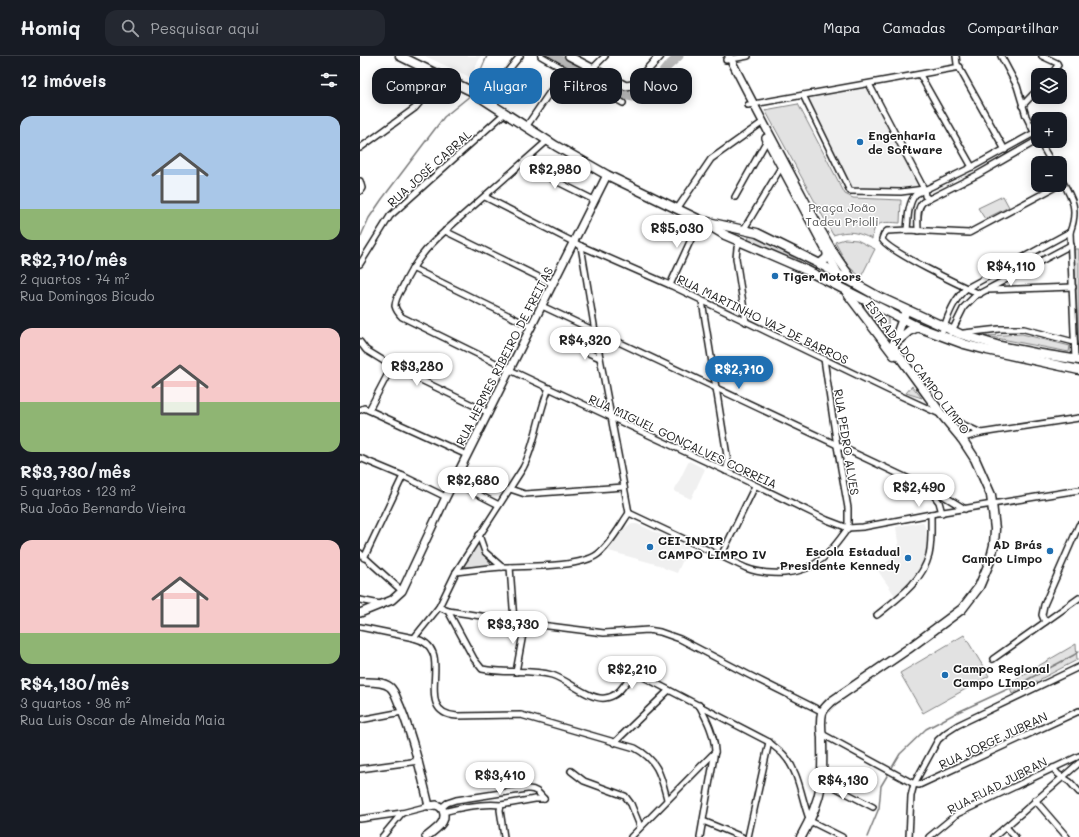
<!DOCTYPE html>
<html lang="pt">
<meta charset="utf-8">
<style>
body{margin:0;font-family:Mali,sans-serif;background:#242831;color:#f1f3f6;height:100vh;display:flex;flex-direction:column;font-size:15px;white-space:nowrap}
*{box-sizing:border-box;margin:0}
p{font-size:13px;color:#9ea1a6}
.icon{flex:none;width:22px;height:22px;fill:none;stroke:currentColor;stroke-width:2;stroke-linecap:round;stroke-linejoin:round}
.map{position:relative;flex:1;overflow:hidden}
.sheet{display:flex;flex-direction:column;background:#171b24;width:360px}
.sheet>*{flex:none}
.guide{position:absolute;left:12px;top:12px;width:380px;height:36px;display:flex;gap:8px}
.tools{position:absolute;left:671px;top:12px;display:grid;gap:8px}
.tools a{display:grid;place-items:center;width:36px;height:36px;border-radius:8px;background:#171b24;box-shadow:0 2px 10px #0003;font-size:20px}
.price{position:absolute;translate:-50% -34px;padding:0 9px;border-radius:14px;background:#fff;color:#222;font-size:13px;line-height:26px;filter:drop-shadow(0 1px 2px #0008)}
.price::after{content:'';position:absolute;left:50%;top:24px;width:12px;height:9px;margin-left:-6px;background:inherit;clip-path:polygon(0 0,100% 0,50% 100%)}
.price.active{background:#1f6fb2;color:#fff}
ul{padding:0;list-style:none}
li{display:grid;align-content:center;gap:8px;height:212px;padding:0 20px}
li span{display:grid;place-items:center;height:124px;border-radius:12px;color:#555}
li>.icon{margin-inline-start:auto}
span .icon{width:72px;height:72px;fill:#fffc;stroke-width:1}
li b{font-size:17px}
h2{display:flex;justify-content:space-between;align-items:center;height:48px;padding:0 20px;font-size:17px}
.tag{padding:0 14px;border-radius:12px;background:#171b24;box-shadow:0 2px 10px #0003;font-size:14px;line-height:36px}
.tag.active{background:#1f6fb2;color:#fff}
header{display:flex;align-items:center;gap:24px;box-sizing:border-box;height:56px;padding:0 20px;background:#171b24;border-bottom:1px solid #363941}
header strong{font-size:19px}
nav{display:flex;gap:22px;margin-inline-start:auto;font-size:14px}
.search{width:280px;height:36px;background:#242831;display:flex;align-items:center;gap:10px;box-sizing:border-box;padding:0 14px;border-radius:12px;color:#9ea1a6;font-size:15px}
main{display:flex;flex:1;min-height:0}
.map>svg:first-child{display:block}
.built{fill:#f0f0f0}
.green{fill:#e2e2e2;stroke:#7f7f7f}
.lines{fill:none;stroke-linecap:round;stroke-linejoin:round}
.stream{stroke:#7a7a7a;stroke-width:1.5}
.river{stroke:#b8b8b8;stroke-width:9}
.street-casing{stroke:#1c1c1c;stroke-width:8}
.secondary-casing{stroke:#1c1c1c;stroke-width:10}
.primary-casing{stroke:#1c1c1c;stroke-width:11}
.street{stroke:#fff;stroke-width:5}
.secondary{stroke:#fff;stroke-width:7}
.primary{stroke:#fff;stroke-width:8}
.poi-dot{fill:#1f6fb2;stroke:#fff;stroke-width:1.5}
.labels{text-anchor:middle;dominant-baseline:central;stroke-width:3;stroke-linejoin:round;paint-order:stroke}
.poi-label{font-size:12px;font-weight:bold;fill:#1c1c1c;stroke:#fff;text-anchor:start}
.street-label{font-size:12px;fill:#1c1c1c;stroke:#fff}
.park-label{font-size:12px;fill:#575757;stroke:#fff}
</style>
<header>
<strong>Homiq</strong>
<div class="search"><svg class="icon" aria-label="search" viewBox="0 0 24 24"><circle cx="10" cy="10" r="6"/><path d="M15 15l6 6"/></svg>Pesquisar aqui</div>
<nav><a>Mapa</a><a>Camadas</a><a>Compartilhar</a></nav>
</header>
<main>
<section class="sheet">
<h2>12 imóveis<svg class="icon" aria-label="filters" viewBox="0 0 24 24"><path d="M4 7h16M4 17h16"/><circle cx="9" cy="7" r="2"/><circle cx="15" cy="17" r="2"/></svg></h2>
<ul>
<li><span style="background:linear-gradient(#a9c7e8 75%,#8fb573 0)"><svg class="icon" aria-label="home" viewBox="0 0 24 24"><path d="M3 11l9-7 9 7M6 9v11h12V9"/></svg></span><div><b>R$2,710/mês</b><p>2 quartos · 74 m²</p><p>Rua Domingos Bicudo</p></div></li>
<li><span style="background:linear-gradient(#f6c9c9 60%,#8fb573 0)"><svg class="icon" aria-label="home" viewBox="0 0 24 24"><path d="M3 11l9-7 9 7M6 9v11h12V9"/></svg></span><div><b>R$3,730/mês</b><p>5 quartos · 123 m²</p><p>Rua João Bernardo Vieira</p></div></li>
<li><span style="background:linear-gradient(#f6c9c9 75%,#8fb573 0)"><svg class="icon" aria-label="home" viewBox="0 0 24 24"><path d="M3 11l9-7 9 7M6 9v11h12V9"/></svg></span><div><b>R$4,130/mês</b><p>3 quartos · 98 m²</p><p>Rua Luis Oscar de Almeida Maia</p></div></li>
</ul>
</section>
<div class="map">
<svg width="719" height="781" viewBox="0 0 719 781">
<rect width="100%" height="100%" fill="#fff"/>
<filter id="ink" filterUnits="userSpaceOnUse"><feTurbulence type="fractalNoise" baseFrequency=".025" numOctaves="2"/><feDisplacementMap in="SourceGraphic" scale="8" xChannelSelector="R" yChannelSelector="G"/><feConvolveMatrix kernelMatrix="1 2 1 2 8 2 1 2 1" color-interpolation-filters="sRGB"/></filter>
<g filter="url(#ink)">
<!-- built -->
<g class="built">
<polygon points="65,0 121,0 110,21"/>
<polygon points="509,28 564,133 490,138 443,39"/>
<polygon points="329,405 345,413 331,443 314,435"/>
<polygon points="563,466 566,474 567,484 563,510 549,530 536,541 518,515 539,494 536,471"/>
<polygon points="273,468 277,468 327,490 328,493 317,517 306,513 299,509 249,495 262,475 269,469"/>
</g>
<!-- green -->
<g class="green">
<path d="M438,48L485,138L493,142L541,144L540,167C524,166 514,164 512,183C497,176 489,174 473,179L405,54Z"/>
<polygon points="643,140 649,151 625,163 618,152"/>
<polygon points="390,177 464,219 465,222 431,204 388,185"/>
<polygon points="485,183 497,184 515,193 501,221 488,210 476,188 475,186"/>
<polygon points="714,193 719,193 719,296"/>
<polygon points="503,249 526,258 528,263 528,279 527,280 503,250"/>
<polygon points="662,278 710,290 709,296 626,280"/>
<polygon points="552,330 562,342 546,337"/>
<polygon points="117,487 132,510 102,511"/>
<polygon points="604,579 629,620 563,657 540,617"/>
<polygon points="716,588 717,604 652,638 649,627"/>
</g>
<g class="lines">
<!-- stream -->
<g class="stream">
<polyline points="113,33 127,0"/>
<polyline points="0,182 9,162 22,143 84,61 111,39"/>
<polyline points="507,781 519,752 521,730 540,698 566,673 598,656 661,627 714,599 719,595"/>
</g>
<!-- river -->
<polyline class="river" points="193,0 268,40 278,42 286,38 307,11 319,0"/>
<defs>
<g id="street">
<polyline points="181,0 263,47"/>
<polyline points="596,0 597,8 645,94"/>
<polyline points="641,0 657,30 666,60 678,84"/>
<polyline points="682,0 697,7 698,9 691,19"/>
<polyline points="366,4 388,0"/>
<polyline points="232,13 245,0"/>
<polyline points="560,19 612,111"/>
<polyline points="509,28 564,133 565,140 569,143"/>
<polyline points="443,39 490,135 541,136 564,133"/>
<polyline points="124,44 160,0"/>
<polyline points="388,49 600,11"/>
<polyline points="662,50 678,33"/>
<polyline points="166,71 205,14"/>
<path d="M187,85L85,175C65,193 54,207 42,232C39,237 35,244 35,250C36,254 39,258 42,261L150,314L366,415L467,464L488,472L503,471L571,458L719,434"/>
<polyline points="679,85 692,107"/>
<polyline points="0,92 55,52 61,45 77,18"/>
<polyline points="162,108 234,144"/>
<path d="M700,121C712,142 719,152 710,176L715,303"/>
<polyline points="0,125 2,132 0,135"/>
<polyline points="125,141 221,190 310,229 528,334 621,377"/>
<polyline points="375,141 407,84"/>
<polyline points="317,153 351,103 403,66"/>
<polyline points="384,173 423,108"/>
<path d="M547,174C548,163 548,146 556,138L614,110L674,77"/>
<polyline points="85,175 193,228"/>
<path d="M558,175C558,166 556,152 563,146L617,119L678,84"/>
<polyline points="380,184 377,192 376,202 386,266"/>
<polyline points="221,190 235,275 269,457"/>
<polyline points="0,208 30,160 145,57"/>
<polyline points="52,212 172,271"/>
<polyline points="310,229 340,164"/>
<polyline points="628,234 713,231"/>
<path d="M620,238C604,231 527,195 522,183L524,178L527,175L547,174L609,177L699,129"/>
<polyline points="342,245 368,406 366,415"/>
<polyline points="182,250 579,437 605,453"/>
<polyline points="591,277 604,251 615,240 711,189"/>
<polyline points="604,277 639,273 664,273 714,286"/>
<path d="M581,279C587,263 593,243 607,232L710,176"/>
<polyline points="0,286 6,294 32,310 129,357"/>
<polyline points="217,292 240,302"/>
<polyline points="464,303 477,390 488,452 488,472"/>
<polyline points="0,354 4,352 107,399"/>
<polyline points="9,354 32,310"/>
<polyline points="600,383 621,377 719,362"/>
<polyline points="0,402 43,420 86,441"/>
<polyline points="94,426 139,449"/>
<polyline points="150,433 165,438 264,431"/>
<polyline points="571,436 579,446 582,457"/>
<path d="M269,457L386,512C399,517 411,518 425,517C457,515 471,496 488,472"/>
<polyline points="119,479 125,496 142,511"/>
<polyline points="0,497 42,535"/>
<polyline points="361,500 395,430"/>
<polyline points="4,502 43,420"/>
<polyline points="150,511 154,565"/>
<path d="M96,516C111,514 127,512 142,511C165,510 220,512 238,498C250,489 260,470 269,457"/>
<polyline points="0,544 20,548"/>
<polyline points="79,551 88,555 108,558 165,567 244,577 288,574 300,576 320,583 389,619 463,656"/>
<path d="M88,555L114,603L122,613C145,618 170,613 192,619C208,624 229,644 245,642C264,640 265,619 278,618L409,686C413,690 419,694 423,698C440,716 441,743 450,765L482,781"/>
<path d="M517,559C538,542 562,526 569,499C572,486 571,471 571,458"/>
<polyline points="685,566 682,559 684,549 719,469"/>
<path d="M0,571L54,582C62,584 70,589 73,597C81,617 60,658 97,660L161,659L275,692C298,704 301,720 307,743"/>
<path d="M54,582L79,551L96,516L163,412C176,387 178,358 189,332"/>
<polyline points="633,603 719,542"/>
<polyline points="156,616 165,567"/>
<path d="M339,649C347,664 354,677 355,695L340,781"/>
<polyline points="0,664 42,656"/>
<polyline points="462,678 554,728 559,729 719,655"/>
<polyline points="254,687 308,635"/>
<polyline points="693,712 698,718 710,726 719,736"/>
<polyline points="0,713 59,705"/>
<polyline points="211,715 224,725 265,740 271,748 280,770"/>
<polyline points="461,724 513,751"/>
<polyline points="675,744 707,781"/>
<path d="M81,752L87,747L96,744L167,733C175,732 179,737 184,743"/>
<path d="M83,756C102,751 122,747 141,749"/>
<polyline points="0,763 42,757 69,750"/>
<polyline points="343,765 382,781"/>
<polyline points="646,771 655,781"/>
<polyline points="22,781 42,757"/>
<polyline points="144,781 140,754 141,749 175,743 184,743"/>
<polyline points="271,781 355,696"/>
<polyline points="388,781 409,686"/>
<polyline points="549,781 551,740 554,728 578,684 587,676 598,669 719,611"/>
<polyline points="569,781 597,758 719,700"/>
<polyline points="634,781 719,707"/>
</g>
<g id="secondary">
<polyline points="209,0 266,30 272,29 275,27 300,0"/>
<path d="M369,0C393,48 418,94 443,141C459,170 474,202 496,227"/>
<polyline points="406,82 479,219"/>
<polyline points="0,557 32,544 42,535 86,441 247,119"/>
<path d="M0,626C9,626 23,625 30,631C35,635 37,644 40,650C53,682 61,716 69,750C72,750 74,749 76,749C85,751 86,762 81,768C77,773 71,777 66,781"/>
</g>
<g id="primary">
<polyline points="40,0 109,34 196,90 247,119 340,164 365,179 446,214 558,271 604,288 627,294 719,314"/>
<polyline points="348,166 397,177 460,208 519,241 600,278 640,290 675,297 719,304"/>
<polyline points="460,208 467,202 468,196"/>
<polyline points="487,237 534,299"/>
<polyline points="535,287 549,275 558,271"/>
<path d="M441,781C450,765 458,747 461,729C463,713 462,697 462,682C461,674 460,665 462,657C464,652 468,649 472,645L548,593L602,553L619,531L630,505L634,489L635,473L631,439L615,403L602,383L582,359L534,293V287L546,254"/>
</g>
</defs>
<!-- street casing -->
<use href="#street" class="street-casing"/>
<!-- secondary casing -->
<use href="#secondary" class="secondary-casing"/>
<!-- primary casing -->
<use href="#primary" class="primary-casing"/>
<!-- street -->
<use href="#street" class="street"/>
<!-- secondary -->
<use href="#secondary" class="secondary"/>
<!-- primary -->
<use href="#primary" class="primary"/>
</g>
</g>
<!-- markers -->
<g class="poi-dot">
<circle cx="500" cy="86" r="4"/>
<circle cx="415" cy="220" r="4"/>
<circle cx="290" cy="491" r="4"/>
<circle cx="690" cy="495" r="4"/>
<circle cx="548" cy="502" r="4"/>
<circle cx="585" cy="619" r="4"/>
</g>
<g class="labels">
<!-- poi labels -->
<g class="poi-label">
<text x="508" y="79">Engenharia<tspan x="508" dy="14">de Software</tspan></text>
<text x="423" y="220">Tiger Motors</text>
<text x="298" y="484">CEI INDIR<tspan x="298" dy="14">CAMPO LIMPO IV</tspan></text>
<text x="682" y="488" text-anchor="end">AD Brás<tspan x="682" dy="14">Campo Limpo</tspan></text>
<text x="540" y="495" text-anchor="end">Escola Estadual<tspan x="540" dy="14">Presidente Kennedy</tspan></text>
<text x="593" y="612">Campo Regional<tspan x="593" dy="14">Campo LImpo</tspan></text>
</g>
<!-- street labels -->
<g class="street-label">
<text transform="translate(69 112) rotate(-42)">RUA JOSÉ CABRAL</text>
<text transform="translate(403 263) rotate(26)">RUA MARTINHO VAZ DE BARROS</text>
<text transform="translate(144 300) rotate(-63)">RUA HERMES RIBEIRO DE FREITAS</text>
<text transform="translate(558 311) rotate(53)">ESTRADA DO CAMPO LIMPO</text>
<text transform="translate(323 385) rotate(25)">RUA MIGUEL GONÇALVES CORREIA</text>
<text transform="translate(487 386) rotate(81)">RUA PEDRO ALVES</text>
<text transform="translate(633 684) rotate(-25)">RUA JORGE JUBRAN</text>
<text transform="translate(637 729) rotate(-27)">RUA FUAD JUBRAN</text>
</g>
<!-- park labels -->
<g class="park-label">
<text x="482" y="151">Praça João<tspan x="482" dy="14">Tadeu Priolli</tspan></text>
</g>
</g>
</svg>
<div class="tools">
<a><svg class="icon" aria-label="layers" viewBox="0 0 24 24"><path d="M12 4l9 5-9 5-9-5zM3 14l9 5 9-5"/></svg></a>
<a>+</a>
<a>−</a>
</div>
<b class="price" style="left:195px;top:134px">R$2,980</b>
<b class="price" style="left:317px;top:193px">R$5,030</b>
<b class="price" style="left:651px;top:231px">R$4,110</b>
<b class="price" style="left:225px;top:305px">R$4,320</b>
<b class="price" style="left:57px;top:331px">R$3,280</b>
<b class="price active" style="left:379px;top:334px">R$2,710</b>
<b class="price" style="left:113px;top:445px">R$2,680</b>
<b class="price" style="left:559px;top:452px">R$2,490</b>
<b class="price" style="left:153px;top:589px">R$3,730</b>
<b class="price" style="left:272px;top:634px">R$2,210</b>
<b class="price" style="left:140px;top:740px">R$3,410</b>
<b class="price" style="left:483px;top:745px">R$4,130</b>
<div class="guide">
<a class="tag">Comprar</a>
<a class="tag active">Alugar</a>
<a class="tag">Filtros</a>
<a class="tag">Novo</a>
</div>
</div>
</main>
